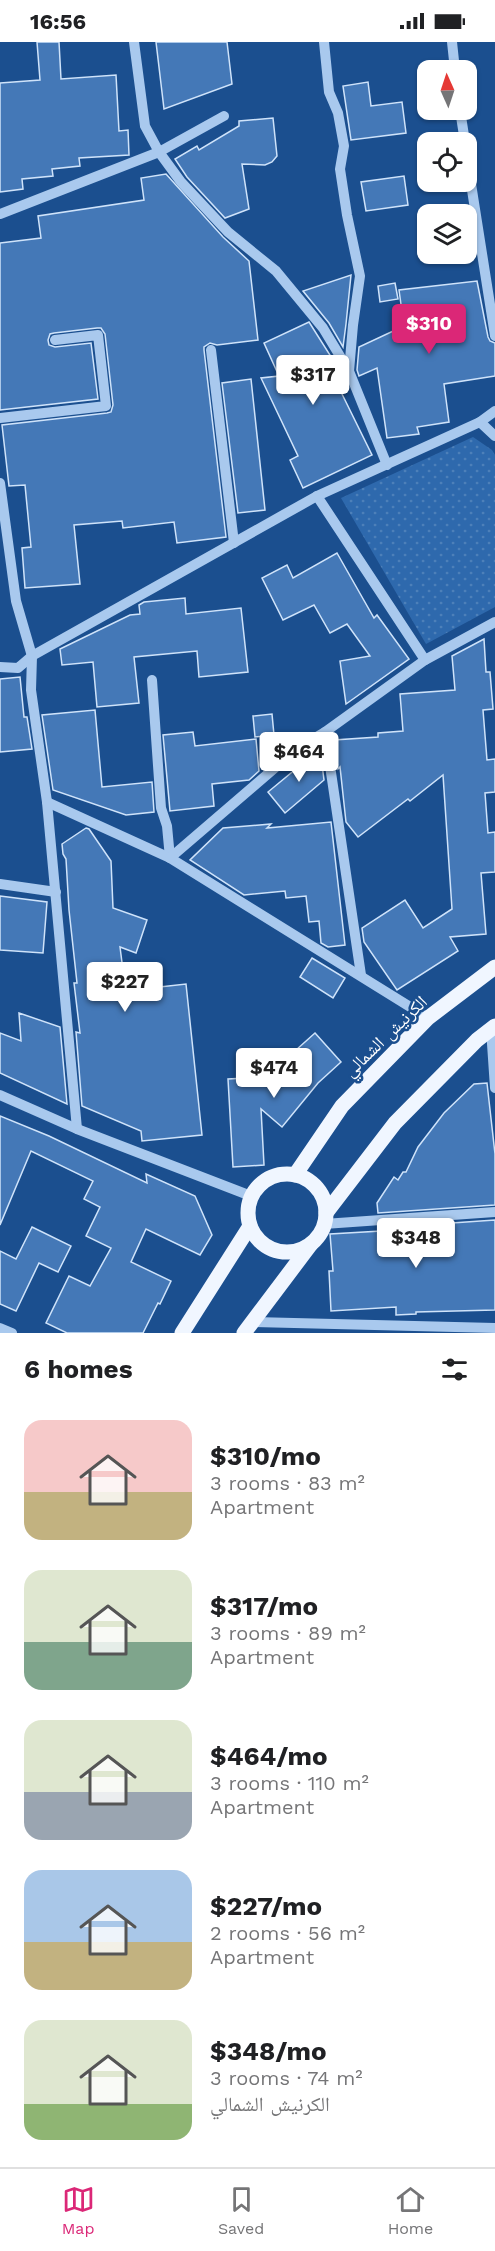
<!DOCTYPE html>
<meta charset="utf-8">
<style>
body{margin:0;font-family:"Work Sans","Noto Naskh Arabic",sans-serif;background:#f6f6f6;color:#202124;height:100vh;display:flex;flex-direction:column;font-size:22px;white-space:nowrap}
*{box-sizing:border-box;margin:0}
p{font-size:20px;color:#757577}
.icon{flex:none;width:33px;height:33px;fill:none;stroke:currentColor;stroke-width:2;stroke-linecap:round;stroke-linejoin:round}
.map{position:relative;height:1291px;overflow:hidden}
.panel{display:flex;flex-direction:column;background:#fff;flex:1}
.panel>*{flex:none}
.needle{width:39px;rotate:357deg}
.buttons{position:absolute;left:417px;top:18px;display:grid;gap:12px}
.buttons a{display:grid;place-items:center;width:60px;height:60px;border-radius:12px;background:#fff;box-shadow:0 2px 4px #0004;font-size:30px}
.price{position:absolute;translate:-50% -51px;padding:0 14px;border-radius:6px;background:#fff;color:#222;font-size:20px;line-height:39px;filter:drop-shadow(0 2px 3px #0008)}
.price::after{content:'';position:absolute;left:50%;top:36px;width:18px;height:14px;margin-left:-9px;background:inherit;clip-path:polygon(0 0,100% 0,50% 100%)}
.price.on{background:#db2777;color:#fff}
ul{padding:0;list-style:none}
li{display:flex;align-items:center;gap:18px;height:150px;padding:0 24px}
li span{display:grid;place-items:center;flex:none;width:168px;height:120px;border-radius:18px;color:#555}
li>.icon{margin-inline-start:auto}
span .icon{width:72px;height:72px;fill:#fffc;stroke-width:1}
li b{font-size:26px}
h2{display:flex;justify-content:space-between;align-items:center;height:72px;padding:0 24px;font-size:26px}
.status{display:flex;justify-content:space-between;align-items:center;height:42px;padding:0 30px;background:#fff;direction:ltr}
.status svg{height:16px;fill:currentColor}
.menu{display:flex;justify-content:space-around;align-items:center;height:84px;border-top:2px solid #e0e0e0;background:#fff;font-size:16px;color:#757577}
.menu a{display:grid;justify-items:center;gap:3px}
.menu .on{color:#db2777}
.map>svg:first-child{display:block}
.park{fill:url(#park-dots)}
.building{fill:#4478b7;stroke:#cfe3fa;stroke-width:1.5}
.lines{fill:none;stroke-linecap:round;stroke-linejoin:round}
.minor{stroke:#a9c9ee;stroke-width:10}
.major{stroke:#f0f6ff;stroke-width:15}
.labels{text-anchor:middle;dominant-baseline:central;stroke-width:5;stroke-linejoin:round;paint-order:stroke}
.street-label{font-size:18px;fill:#fff;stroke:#1b4f8f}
</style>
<div class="status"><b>16:56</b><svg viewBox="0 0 49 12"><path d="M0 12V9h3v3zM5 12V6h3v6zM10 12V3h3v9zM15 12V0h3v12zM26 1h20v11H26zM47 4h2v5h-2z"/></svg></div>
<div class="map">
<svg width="495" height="1291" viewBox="0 0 495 1291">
<defs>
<pattern id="park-dots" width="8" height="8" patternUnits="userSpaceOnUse" patternTransform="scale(1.5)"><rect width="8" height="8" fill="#2e69ad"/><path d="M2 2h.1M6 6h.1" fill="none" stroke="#4d80b9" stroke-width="1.8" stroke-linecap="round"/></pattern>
</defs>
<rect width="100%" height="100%" fill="#1b4f8f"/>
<!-- park -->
<polygon class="park" points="473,395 492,408 495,413 495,565 426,602 341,456"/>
<!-- building -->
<g class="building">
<polygon points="37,0 59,0 61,37 116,33 119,89 128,88 129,113 79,116 80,124 52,127 53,134 22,137 23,147 0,150 0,41 40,38"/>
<polygon points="156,0 227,0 232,42 164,67"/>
<polygon points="368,40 371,64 402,60 406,91 351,98 343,44"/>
<polygon points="273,76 277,114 272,120 265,123 242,122 249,167 225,176 187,135 175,117 197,104 199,108 239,84 239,79"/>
<polygon points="166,132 223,195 249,219 258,298 217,303 210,301 204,305 204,308 226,495 177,501 174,480 123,486 122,479 74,483 80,542 25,546 22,506 31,505 25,443 9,444 2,383 107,371 111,370 113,363 105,292 101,286 97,286 54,291 50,292 48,298 49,303 55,305 91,301 98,357 0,368 0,201 41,196 38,174 144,158 141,136"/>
<polygon points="404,134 408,163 366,169 361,140"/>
<polygon points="351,233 346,282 343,305 329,281 303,249"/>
<polygon points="477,239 488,295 490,299 495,301 495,334 444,342 449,380 417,385 419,392 387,396 377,326 359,334 357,328 359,305 404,284 399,248"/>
<polygon points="395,241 398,257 380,260 378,244"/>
<polygon points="309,280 342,332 346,340 339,343 342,352 372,413 303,446 290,418 298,414 261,336 279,334 264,301"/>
<polygon points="251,337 265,468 238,471 222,341"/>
<polygon points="337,511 374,576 377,573 409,617 346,662 340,619 370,614 347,582 330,591 314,563 283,578 262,536 287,523 293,536"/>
<polygon points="185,556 186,572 241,566 248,630 199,635 197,609 134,615 139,661 97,665 93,620 62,623 60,607 130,573 140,572 139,563 144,560"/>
<polygon points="484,597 486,630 490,630 493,667 483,668 487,718 495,717 495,750 485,751 488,791 495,790 495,830 481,831 486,892 450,895 458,909 397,948 364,900 362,886 405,858 423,886 452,867 443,733 410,759 408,757 358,795 346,780 340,725 338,727 334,698 378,695 378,691 403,689 400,652 455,648 452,614"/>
<polygon points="20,635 24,675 27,675 32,707 0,710 0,637"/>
<polygon points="95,668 102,745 152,740 154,770 126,773 53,748 42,673"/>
<polygon points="272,672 274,693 255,695 253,674"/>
<polygon points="193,690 195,704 256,697 259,729 249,738 212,742 214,764 170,769 163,693"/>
<polygon points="320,707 324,738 285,771 268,750"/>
<polygon points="331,780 345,903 328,905 321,901 319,879 309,880 306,854 286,856 285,849 244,853 190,818 223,786 271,782 267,786"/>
<polygon points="86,786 89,787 111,819 113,866 147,878 136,911 120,905 125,944 123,949 186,942 202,1093 142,1099 141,1089 82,1064 76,990 80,991 74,941 77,941 69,868 66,817 63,812 62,802"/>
<polygon points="0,854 47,860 43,911 0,908"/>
<polygon points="312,916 345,936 333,956 300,935"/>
<polygon points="19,971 60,985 67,1062 0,1031 0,991 21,999"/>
<polygon points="315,991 341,1020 318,1041 282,1085 261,1067 264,1123 233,1125 228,1037 301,1033 286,1017"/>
<polygon points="487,1041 495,1112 495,1163 378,1171 377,1161 394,1135 398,1138 403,1130 406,1130 418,1105 444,1071 474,1042"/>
<polygon points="0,1074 49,1094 147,1141 146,1132 195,1154 212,1193 200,1213 146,1187 131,1220 171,1239 160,1262 158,1261 143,1291 67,1291 46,1281 69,1234 90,1244 111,1206 86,1194 100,1165 84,1157 93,1139 31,1109 0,1183"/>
<polygon points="495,1178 495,1268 416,1270 416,1272 396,1273 396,1265 331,1269 329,1229 333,1229 330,1192 381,1189 380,1186"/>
<polygon points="32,1185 71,1204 58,1230 39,1221 16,1269 0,1262 0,1209 16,1217"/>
</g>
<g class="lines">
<!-- minor -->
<g class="minor">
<polyline points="134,0 145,84 159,110 181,140 228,190 276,229 323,286 349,329 387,423"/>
<polyline points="324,0 329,50 338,71 344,104 340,127 347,173 360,234 353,283 349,329"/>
<polyline points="452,0 455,28"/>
<polyline points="460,68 465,100"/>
<polyline points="466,110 495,294"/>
<polyline points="0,172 159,110 224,74"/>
<polyline points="211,308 234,501"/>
<polyline points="0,376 106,364 98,293 55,298"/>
<polyline points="480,380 495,394"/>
<polyline points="0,441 16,559 32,614 31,648 47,760 77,1087"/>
<polyline points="317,454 425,618"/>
<polyline points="0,625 18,626 32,614 317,454 480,380 495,369"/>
<polyline points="152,638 161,766 167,784 170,816"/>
<polyline points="325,690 361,933"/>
<polyline points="47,760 170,816 428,976"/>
<polyline points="170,816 298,706 325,690 425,618 495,580"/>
<polyline points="0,842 56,850"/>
<polyline points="491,987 495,1046"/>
<polyline points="0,1053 77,1087 251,1154"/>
<polyline points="324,1182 495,1170"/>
<polyline points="252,1280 495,1286"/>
<polyline points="0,1286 12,1291"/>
</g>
<!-- major -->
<g class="major">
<circle cx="287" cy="1171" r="39"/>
<polyline points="295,1133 342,1064 428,976 495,925"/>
<polyline points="326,1171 395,1081 477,998 495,984"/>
<polyline points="182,1291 250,1184"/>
<polyline points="244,1291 311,1202"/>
</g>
</g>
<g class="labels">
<!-- street labels -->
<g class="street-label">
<text transform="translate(385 994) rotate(-44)">الكرنيش الشمالي</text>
</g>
</g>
</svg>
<div class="buttons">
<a><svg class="needle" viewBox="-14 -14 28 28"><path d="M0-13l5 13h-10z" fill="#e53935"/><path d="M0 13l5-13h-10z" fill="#757577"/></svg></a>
<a><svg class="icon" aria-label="locate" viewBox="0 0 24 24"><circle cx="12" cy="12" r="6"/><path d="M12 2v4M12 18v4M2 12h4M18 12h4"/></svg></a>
<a><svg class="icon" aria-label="layers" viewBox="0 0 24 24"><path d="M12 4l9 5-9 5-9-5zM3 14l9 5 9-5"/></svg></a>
</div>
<b class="price on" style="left:429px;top:313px">$310</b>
<b class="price" style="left:313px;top:364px">$317</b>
<b class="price" style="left:299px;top:741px">$464</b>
<b class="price" style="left:125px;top:971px">$227</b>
<b class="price" style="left:274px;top:1057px">$474</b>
<b class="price" style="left:416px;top:1227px">$348</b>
</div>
<section class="panel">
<h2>6 homes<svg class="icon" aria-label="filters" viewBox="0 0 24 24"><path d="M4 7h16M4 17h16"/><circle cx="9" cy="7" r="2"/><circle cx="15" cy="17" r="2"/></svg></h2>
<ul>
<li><span style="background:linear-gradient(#f6c9c9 60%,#c2b280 0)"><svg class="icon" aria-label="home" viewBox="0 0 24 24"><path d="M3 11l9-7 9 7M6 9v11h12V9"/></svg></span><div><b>$310/mo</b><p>3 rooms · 83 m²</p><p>Apartment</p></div></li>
<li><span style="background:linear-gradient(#dfe7d0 60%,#7fa58c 0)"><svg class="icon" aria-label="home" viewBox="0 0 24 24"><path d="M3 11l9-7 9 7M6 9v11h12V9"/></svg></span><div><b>$317/mo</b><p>3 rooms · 89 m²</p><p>Apartment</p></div></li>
<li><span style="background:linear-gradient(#dfe7d0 60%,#9aa5b1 0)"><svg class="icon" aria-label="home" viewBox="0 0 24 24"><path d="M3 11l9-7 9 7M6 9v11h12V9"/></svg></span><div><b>$464/mo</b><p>3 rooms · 110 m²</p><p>Apartment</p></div></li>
<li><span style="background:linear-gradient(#a9c7e8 60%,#c2b280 0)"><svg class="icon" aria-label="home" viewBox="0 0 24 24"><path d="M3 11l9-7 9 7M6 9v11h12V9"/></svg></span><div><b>$227/mo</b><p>2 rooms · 56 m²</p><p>Apartment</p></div></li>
<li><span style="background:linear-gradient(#dfe7d0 70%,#8fb573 0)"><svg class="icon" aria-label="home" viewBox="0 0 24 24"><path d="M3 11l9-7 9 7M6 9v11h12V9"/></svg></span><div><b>$348/mo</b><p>3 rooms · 74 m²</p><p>الكرنيش الشمالي</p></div></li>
</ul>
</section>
<nav class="menu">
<a class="on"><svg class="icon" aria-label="map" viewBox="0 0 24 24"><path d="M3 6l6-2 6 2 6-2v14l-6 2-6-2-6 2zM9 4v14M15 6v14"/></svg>Map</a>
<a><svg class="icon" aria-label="saved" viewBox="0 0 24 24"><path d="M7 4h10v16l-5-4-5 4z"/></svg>Saved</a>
<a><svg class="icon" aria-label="home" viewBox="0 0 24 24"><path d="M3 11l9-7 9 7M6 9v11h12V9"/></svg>Home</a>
</nav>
